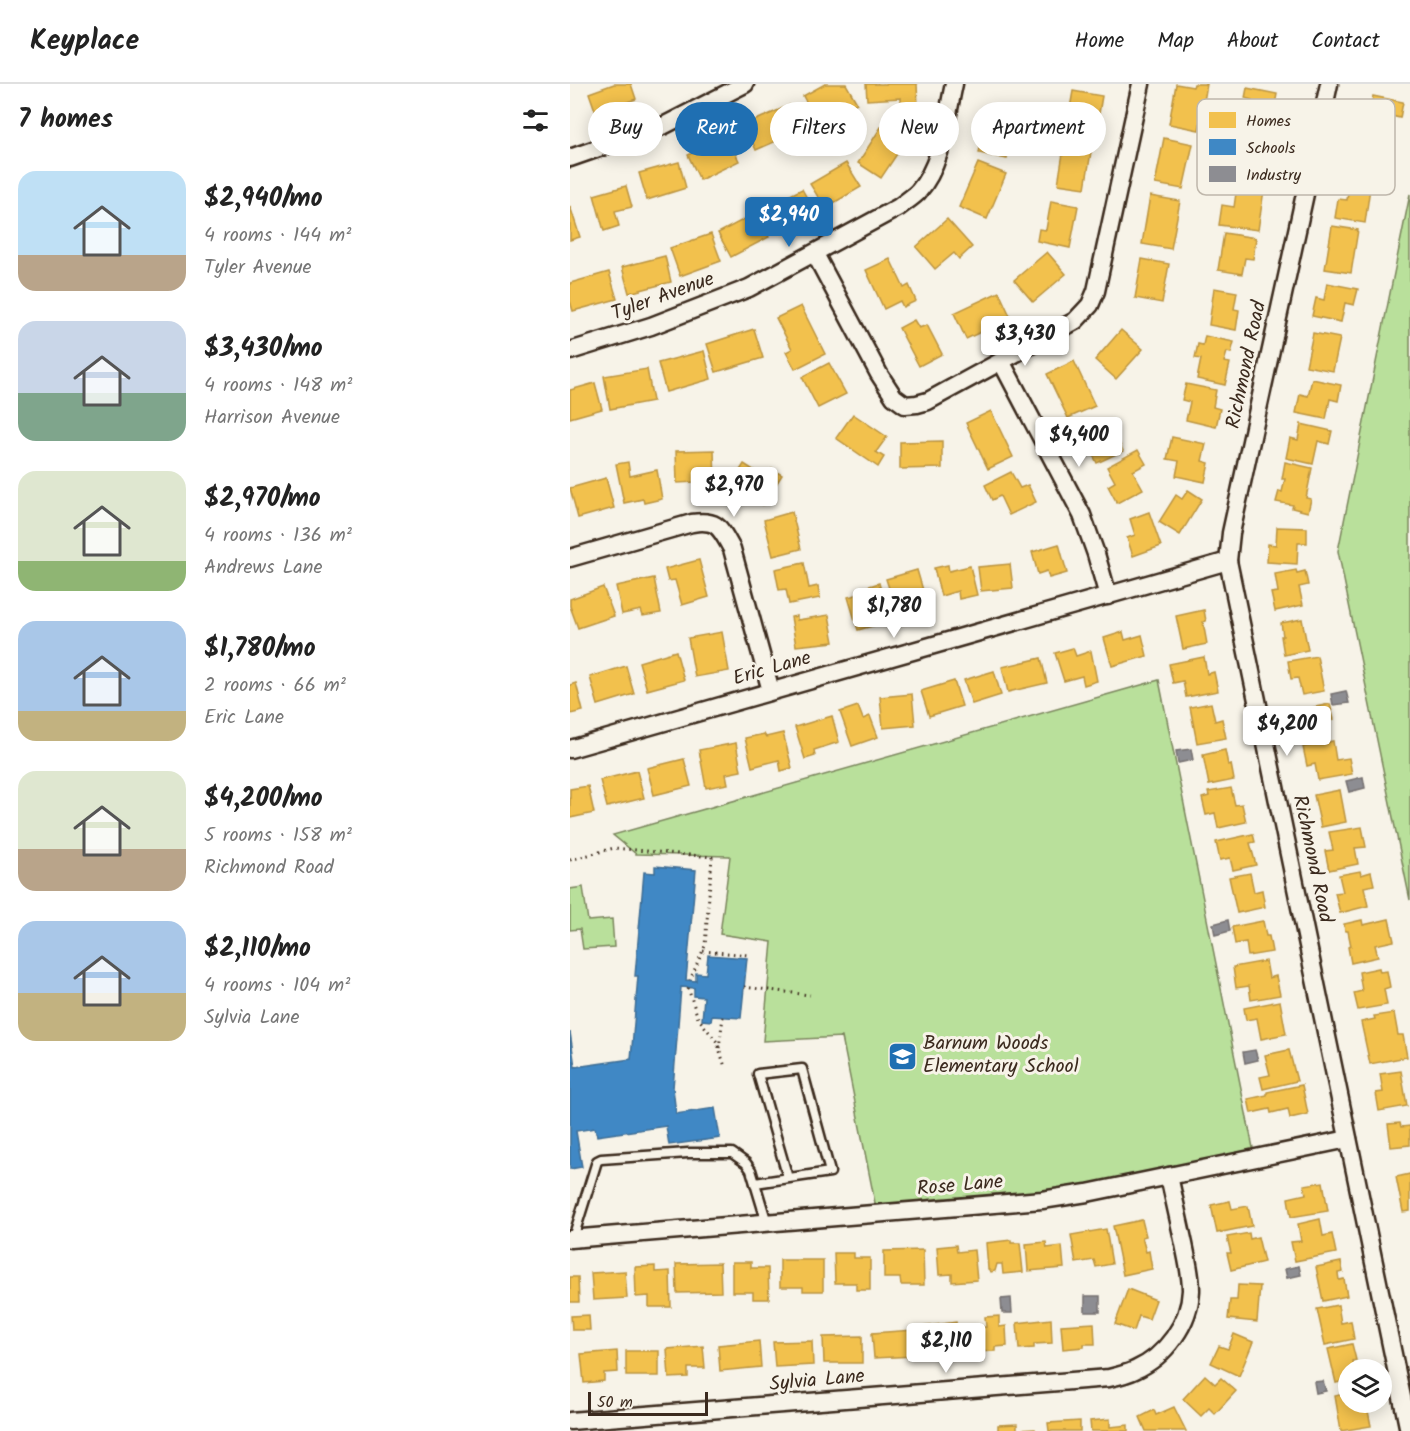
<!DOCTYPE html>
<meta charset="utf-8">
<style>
body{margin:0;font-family:Kalam,sans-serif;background:#f6f6f6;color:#222;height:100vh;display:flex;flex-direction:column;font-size:22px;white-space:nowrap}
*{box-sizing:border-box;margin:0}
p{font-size:20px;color:#767676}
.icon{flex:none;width:33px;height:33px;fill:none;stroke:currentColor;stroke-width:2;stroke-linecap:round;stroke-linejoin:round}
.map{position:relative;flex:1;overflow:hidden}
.sheet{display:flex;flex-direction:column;background:#fff;width:570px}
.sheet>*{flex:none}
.top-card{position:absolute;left:18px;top:18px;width:570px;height:54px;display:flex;gap:12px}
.tools{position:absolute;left:768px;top:1275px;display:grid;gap:12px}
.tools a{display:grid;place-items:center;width:54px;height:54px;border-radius:50%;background:#fff;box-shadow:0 3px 15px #0003;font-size:30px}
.scale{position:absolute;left:18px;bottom:15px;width:120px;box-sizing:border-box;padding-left:6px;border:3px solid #3b2a1e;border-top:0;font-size:16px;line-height:21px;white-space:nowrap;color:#3b2a1e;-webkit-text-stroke:4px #f7f3e8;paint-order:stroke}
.price{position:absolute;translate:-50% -51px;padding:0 14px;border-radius:6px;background:#fff;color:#222;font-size:20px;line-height:39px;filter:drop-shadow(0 2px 3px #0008)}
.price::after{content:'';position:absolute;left:50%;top:36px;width:18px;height:14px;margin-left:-9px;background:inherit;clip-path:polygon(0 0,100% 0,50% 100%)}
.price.on{background:#1f6fb2;color:#fff}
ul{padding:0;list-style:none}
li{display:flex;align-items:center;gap:18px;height:150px;padding:0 18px}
li span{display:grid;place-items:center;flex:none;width:168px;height:120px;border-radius:18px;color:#555}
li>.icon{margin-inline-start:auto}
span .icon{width:72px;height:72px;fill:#fffc;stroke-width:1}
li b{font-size:26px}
h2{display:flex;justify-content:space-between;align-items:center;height:72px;padding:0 18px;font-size:26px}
.pill{padding:0 21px;border-radius:27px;background:#fff;box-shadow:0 3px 15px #0003;font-size:21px;line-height:54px}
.pill.on{background:#1f6fb2;color:#fff}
header{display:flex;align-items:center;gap:36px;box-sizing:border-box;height:84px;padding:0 30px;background:#fff;border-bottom:2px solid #e0e0e0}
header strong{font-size:28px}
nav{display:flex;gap:33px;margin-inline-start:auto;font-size:21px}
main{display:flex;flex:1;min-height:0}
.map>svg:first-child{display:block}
.green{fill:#b9e09b;stroke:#7a855c;stroke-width:1.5}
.homes{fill:#f2c14e;stroke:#bb9440;stroke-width:1.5}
.schools{fill:#3f88c5;stroke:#3e6c93;stroke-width:1.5}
.industry{fill:#8d8d92;stroke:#746f6f;stroke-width:1.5}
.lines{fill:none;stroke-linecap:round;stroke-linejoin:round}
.lane-casing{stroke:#3b2a1e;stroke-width:13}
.street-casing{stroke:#3b2a1e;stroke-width:21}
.path{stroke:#3b2a1e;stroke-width:3;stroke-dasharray:1.5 4.5;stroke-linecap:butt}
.lane{stroke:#f7f3e8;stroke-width:8}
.street{stroke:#f7f3e8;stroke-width:16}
.labels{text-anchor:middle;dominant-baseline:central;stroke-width:6;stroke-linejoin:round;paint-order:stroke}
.street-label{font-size:20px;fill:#3b2a1e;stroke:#f7f3e8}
.poi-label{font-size:20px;fill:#3b2a1e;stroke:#f7f3e8;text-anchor:start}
.key{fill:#f7f3e8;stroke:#bfb7ab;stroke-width:1.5}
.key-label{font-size:16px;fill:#3b2a1e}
</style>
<header>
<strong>Keyplace</strong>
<nav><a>Home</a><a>Map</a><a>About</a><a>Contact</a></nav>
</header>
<main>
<section class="sheet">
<h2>7 homes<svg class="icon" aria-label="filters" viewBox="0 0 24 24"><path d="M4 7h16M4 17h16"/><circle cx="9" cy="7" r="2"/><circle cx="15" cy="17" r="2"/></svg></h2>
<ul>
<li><span style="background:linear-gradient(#bfe0f5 70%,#b9a48a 0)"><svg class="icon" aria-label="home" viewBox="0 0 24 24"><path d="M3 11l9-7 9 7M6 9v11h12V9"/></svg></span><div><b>$2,940/mo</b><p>4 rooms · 144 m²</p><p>Tyler Avenue</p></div></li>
<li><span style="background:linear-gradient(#c9d6e8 60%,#7fa58c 0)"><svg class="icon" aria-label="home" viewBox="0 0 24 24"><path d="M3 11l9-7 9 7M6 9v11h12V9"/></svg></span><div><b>$3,430/mo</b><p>4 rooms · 148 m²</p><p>Harrison Avenue</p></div></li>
<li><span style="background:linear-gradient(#dfe7d0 75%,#8fb573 0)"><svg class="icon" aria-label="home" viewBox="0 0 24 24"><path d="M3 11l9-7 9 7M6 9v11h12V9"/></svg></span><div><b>$2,970/mo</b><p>4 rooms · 136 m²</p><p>Andrews Lane</p></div></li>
<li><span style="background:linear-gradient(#a9c7e8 75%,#c2b280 0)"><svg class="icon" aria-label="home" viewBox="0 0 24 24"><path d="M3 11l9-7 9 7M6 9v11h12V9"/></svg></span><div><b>$1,780/mo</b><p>2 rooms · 66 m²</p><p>Eric Lane</p></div></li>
<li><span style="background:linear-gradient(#dfe7d0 65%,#b9a48a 0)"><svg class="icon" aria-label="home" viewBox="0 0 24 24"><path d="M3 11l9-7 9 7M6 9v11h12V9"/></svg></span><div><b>$4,200/mo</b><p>5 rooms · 158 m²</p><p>Richmond Road</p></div></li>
<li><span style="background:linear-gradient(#a9c7e8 60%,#c2b280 0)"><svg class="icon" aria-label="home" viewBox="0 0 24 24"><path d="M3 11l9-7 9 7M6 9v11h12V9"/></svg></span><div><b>$2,110/mo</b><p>4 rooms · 104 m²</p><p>Sylvia Lane</p></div></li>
</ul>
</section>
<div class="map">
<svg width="840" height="1347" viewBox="0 0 840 1347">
<rect width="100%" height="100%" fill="#f7f3e8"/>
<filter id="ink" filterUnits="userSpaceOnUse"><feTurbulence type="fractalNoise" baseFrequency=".0167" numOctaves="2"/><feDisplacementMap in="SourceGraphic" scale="12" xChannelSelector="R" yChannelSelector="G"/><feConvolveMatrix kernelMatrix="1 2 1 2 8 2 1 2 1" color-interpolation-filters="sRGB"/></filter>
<g filter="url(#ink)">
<!-- green -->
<g class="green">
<polygon points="840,110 840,816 768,467"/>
<polygon points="589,596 685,1074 599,1092 307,1129 272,953 193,957 202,858 150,850 160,772 66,770 43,751"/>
<polygon points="13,803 18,837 42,835 44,863 13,865 10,845 0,846 0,805"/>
</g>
<!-- homes -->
<g class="homes">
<polygon points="44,0 61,0 66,15 26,29 19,9"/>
<polygon points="255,0 276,0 287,19 248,40 233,12"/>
<polygon points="296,0 347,0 348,23 331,24 331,14 297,16"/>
<polygon points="606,0 623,3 624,0 637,0 629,46 599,40"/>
<polygon points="677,4 707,10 704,26 712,27 708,47 677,41 682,16 675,14"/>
<polygon points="503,7 532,12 525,53 496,47"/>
<polygon points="803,12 833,18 830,34 821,32 817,51 788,45 792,26 800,28"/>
<polygon points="220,21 231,46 186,66 175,41"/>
<polygon points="417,23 445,27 437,75 409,69"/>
<polygon points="311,43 335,58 311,94 288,79"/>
<polygon points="157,52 169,77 130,96 118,71"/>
<polygon points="594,54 623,60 613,105 585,100"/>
<polygon points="495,57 522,62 515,104 488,100"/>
<polygon points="109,78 116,104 77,116 69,89"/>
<polygon points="276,79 291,103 255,124 240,100"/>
<polygon points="408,79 436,90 417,135 389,123"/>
<polygon points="779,101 800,104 795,139 765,134 768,115 777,116"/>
<polygon points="56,102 62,123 45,127 49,142 34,147 24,111"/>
<polygon points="667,102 694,106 688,146 649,141 652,121 664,123"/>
<polygon points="232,105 245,129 209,149 195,124"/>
<polygon points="580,112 610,117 601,165 572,160"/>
<polygon points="481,117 508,122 500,164 467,157 469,145 476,146"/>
<polygon points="0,122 10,153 0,156"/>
<polygon points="186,129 199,153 161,173 148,149"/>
<polygon points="377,135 402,163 389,175 384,169 365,185 346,163"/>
<polygon points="762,142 788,146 781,189 755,185"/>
<polygon points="654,149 686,154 683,175 675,174 672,190 648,186"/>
<polygon points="141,150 151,177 110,192 100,164"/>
<polygon points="477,168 496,190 463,218 444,196"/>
<polygon points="95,172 101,198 59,209 52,183"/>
<polygon points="320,175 334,204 339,201 346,217 333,223 330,217 314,225 296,186"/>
<polygon points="572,175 599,180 592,219 565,214"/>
<polygon points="39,188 47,215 3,227 0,217 0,199"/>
<polygon points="757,199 788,205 784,221 775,219 771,238 742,232 746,214 754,216"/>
<polygon points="644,204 667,208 664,225 669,226 666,246 639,241"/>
<polygon points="429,208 441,234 396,255 384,229"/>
<polygon points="231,222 255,270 225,285 216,268 222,265 206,234"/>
<polygon points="344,236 349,244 357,241 372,270 349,282 329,244"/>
<polygon points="184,245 193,274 146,288 137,260"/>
<polygon points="551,246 573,265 546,295 525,276"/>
<polygon points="743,249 770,254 763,287 736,282"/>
<polygon points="635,252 664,258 661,269 657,268 654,278 660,279 655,301 627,295 631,275 625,274 628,260 633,261"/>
<polygon points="134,267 141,295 96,308 88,279"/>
<polygon points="504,277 525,322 498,334 477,290"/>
<polygon points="259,279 276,310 248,324 232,293"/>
<polygon points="77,285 83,317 40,325 34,292"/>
<polygon points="742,295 771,301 768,317 760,315 756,335 726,329 730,310 738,312"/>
<polygon points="25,299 32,325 0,334 0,306"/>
<polygon points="616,300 646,306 643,323 650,325 646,343 616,336 620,318 612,316"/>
<polygon points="421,327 443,373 418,385 396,339"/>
<polygon points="283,330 317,353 306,368 314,373 308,383 266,354"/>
<polygon points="532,337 539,352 545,349 553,367 527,379 519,363 525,360 518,344"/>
<polygon points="731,340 762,347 759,360 748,357 743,380 716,374 720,354 728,356"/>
<polygon points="602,353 636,360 632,377 639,379 635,398 606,392 609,377 597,375"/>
<polygon points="372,357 372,384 330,385 330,358"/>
<polygon points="144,366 145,401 126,402 126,398 107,399 106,367"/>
<polygon points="568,366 576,380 563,387 573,405 547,419 538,402 545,398 537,383"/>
<polygon points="58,378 60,392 87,386 92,415 74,419 73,415 54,419 46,380"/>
<polygon points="715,378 742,384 736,414 741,415 738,428 722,424 723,421 706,418 709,407 712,408 715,395 712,395"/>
<polygon points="174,380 196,394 202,385 212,391 193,421 178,411 175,415 158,405"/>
<polygon points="441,388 450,404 458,401 466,418 439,431 430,412 422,416 415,401"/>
<polygon points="36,394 44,424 8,434 0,404"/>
<polygon points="618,406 632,415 610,451 589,438 606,411 612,415"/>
<polygon points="222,428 231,465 203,472 194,436"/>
<polygon points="579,428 591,462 563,472 557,454 565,451 560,435"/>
<polygon points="707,443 737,444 737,459 728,459 727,480 697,478 698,460 706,461"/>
<polygon points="489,460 497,489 479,494 477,487 468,490 462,468"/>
<polygon points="129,476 139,513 112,521 105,496 98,497 95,485"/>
<polygon points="234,479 239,504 248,502 250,514 219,520 216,505 209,506 205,485"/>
<polygon points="440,480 443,504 411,507 408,483"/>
<polygon points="378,481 379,487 400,482 407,511 389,515 388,507 371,512 364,484"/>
<polygon points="347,486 358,523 328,532 316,495"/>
<polygon points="726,486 727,489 735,487 738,501 729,503 733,521 705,527 701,509 708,508 705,490"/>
<polygon points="84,494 91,529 73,532 71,526 52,530 46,502"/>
<polygon points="309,499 317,529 304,533 306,541 288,546 278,513 294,509 293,504"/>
<polygon points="33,503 44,532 8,544 0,522 0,515"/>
<polygon points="634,526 636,537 633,538 637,560 613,565 606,532"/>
<polygon points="259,531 264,558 226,562 221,533 227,532 227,536"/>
<polygon points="732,535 738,566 714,571 711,552 713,552 711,539"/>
<polygon points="152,548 159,587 125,593 118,554"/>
<polygon points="553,548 555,556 572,551 577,572 542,582 534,554"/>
<polygon points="503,564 506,572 521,567 527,597 514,601 512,592 494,597 485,569"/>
<polygon points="106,567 114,596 77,606 69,578"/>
<polygon points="747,572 754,607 732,611 728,594 721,595 718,577"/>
<polygon points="634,573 637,590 644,588 648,607 616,613 613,597 603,599 599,580"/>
<polygon points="471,574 477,599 438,608 432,583"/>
<polygon points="56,582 64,610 28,621 20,593"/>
<polygon points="424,587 431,611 402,620 394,596"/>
<polygon points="384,597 392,622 359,632 351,607"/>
<polygon points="6,599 13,627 0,630 0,601"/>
<polygon points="342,610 345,641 313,644 310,613"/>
<polygon points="641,619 645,637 652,635 656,654 627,659 620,623"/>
<polygon points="760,620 764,636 755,638 758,651 734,656 729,636 733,636 731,626"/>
<polygon points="288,622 293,635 300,632 308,653 282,662 270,628"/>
<polygon points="262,632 269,658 244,666 245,672 235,675 225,643"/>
<polygon points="213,649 222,684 211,687 209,676 182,683 175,654 194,650 196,653"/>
<polygon points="763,657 766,676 779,674 782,690 748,696 745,680 737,682 733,663"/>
<polygon points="166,659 171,687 156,690 158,700 136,704 129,666"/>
<polygon points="655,666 658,681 661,680 664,696 639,701 633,671"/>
<polygon points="114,675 121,702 84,711 77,684"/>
<polygon points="67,687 74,714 37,723 30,696"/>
<polygon points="18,702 24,729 0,734 0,705"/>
<polygon points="661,704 665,721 672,720 676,738 648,744 645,729 636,731 632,714 639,712 638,708"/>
<polygon points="770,706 776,738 751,743 744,711"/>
<polygon points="792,743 796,763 785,764 788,780 759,786 755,767 763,766 759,748"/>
<polygon points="683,750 685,758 680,759 686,781 663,786 660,774 650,776 646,758"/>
<polygon points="790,787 791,791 801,788 804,801 794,803 798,822 770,829 765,809 773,808 769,791"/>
<polygon points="680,789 684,808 692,806 695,823 667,829 659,793"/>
<polygon points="819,835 824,857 805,861 808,873 781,879 778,863 781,862 778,847 775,847 774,840 792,836 793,841"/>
<polygon points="693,837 696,852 699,852 702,868 678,872 676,858 665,860 662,843"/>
<polygon points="696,877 699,894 706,892 710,911 681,916 679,902 666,904 663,883"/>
<polygon points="809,884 810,888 817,887 820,903 814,905 817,921 788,926 784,909 792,907 789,888"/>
<polygon points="710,917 716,950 691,955 687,934 676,936 674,924"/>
<polygon points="824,929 828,951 833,951 837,973 800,980 791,938 805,935 804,932"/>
<polygon points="719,966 727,997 693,1005 690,993 700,991 695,971"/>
<polygon points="831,987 837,1022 809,1027 806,1009 813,1008 810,990"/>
<polygon points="732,1001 738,1030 720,1034 718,1025 701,1029 700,1025 681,1029 678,1015 697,1011 697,1008"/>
<polygon points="830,1039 831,1043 840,1042 840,1061 821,1063 818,1040"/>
<polygon points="840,1090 840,1127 833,1128 826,1093"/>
<polygon points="753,1098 758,1127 721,1133 718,1114 736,1110 734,1101"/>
<polygon points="660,1117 662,1125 678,1122 682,1142 647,1149 641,1121"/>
<polygon points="750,1135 753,1152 762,1150 766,1169 725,1177 721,1158 731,1157 728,1140"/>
<polygon points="572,1136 576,1152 572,1153 576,1168 579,1167 582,1185 553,1191 543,1142"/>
<polygon points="536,1145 542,1180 526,1183 524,1176 506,1179 501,1151"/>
<polygon points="679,1149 680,1155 688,1153 694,1178 661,1186 657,1169 661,1169 657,1153"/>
<polygon points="441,1156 441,1159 450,1159 453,1188 433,1190 432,1180 427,1180 425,1187 421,1188 418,1185 416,1159"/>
<polygon points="476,1158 477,1164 492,1162 494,1184 458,1187 456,1160"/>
<polygon points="386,1161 387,1168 404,1166 407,1196 382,1198 382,1190 369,1191 367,1163"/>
<polygon points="353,1166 354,1201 331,1201 330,1194 314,1194 314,1167"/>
<polygon points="264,1169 284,1169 284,1174 300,1174 300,1206 286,1206 286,1199 265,1199"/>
<polygon points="210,1176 253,1176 253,1207 233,1207 233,1203 210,1203"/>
<polygon points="162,1178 181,1178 181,1184 198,1184 199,1215 183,1215 183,1208 162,1208"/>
<polygon points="771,1178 773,1188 768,1189 769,1196 774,1195 777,1212 753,1217 746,1183"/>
<polygon points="150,1179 151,1208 107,1209 106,1180"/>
<polygon points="85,1182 85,1188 100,1187 101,1223 79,1223 79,1212 66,1213 65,1183"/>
<polygon points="55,1187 57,1214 23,1216 21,1189"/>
<polygon points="0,1193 8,1193 9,1218 0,1218"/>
<polygon points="668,1201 690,1202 687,1238 658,1235 660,1216 667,1216"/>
<polygon points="558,1205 586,1216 579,1235 569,1232 564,1247 545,1240"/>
<polygon points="768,1221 771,1239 781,1237 784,1255 755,1261 747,1225"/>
<polygon points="19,1231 20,1246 2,1246 1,1232"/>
<polygon points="429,1232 429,1243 436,1242 437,1262 425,1263 425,1267 406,1268 404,1244 416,1243 415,1233"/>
<polygon points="481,1235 482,1259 464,1260 464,1264 449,1265 447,1239"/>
<polygon points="386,1238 390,1264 357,1269 352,1243"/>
<polygon points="524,1239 525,1260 514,1260 514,1263 493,1265 491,1241"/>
<polygon points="344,1246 345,1272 304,1274 302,1249"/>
<polygon points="664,1250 683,1258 669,1292 641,1279 649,1262 658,1265"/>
<polygon points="292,1252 292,1279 254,1279 253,1253"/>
<polygon points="189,1257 191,1283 150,1287 148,1261"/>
<polygon points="242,1257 243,1281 205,1283 203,1258"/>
<polygon points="782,1260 786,1276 783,1277 785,1286 778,1286 778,1296 766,1299 758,1265"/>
<polygon points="133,1262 135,1284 118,1284 118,1293 99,1294 97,1265"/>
<polygon points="47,1267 48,1288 34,1289 34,1297 14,1299 11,1270"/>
<rect x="56" y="1267" width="33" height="25"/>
<polygon points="635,1291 645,1300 651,1294 666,1307 645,1330 639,1324 631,1332 613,1315"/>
<polygon points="778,1309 778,1318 786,1318 787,1324 797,1322 801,1342 771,1347 765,1312"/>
<polygon points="604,1323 616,1347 576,1347 570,1333 584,1326 586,1331"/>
<polygon points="540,1335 540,1343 558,1341 558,1347 521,1347 520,1337"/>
<polygon points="510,1337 510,1347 479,1347 478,1339"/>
<polygon points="447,1340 447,1346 465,1345 466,1347 428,1347 428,1341"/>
</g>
<!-- schools -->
<polygon class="schools" points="85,782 126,786 116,896 126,897 126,889 136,890 138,871 177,874 171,934 142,932 141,937 132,936 134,913 124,912 124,904 111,903 103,1004 106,1030 145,1024 150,1054 99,1061 96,1042 27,1052 25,1044 6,1047 12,1083 0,1085 0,948 5,983 61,975 68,892 65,892 74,788 85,789"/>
<!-- industry -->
<g class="industry">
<polygon points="776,607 779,619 763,621 761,610"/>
<polygon points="621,665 623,676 608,679 606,667"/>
<polygon points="793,693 795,704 779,708 776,697"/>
<polygon points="658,836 660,847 645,851 643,840"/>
<polygon points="685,966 688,976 675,979 673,968"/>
<polygon points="729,1182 731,1191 717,1194 715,1185"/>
<rect x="515" y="1212" width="15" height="16"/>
<polygon points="441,1214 442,1229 432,1229 431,1215"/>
<polygon points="753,1297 756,1307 746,1309 744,1298"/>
</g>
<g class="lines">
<defs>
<g id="lane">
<polyline points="185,1099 260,1088 232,985 188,990 218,1094"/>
<polyline points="3,1154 27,1077 31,1075 118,1069 162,1069 176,1079 181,1086 197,1139"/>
</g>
<g id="street">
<polyline points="759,0 661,449 658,477 839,1347"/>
<polyline points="0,74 95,41 175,0"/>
<polyline points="245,170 309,290 324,313 335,321 347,320 358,317 505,237 520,221 526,207 571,0"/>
<path d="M0,267L81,242L179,204L329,123C335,118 342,114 348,108C373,80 376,35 384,0"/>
<polyline points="431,277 512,431 526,470 538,512"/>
<path d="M0,474L122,439C148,435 150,444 162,465L201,607"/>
<polyline points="0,665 658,477"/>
<polyline points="0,1155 472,1116 517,1109 778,1055"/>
<path d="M0,1337L539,1294C548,1292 557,1290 565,1286C595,1273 620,1239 621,1206C621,1191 617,1175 614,1160C609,1138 604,1115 599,1092"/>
</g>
</defs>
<!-- lane casing -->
<use href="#lane" class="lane-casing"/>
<!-- street casing -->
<use href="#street" class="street-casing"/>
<!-- path -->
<g class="path">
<polyline points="0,776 44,764 142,773 135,862 120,896"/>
<polyline points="133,867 179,871"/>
<polyline points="174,903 240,911"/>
<polyline points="118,904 128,934 147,958 155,983"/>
<polyline points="149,964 153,933"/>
</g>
<!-- lane -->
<use href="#lane" class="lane"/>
<!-- street -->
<use href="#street" class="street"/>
</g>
</g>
<!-- icons -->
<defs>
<symbol id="school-square" viewBox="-11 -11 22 22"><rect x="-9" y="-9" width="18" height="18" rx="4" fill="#1f6fb2" stroke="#f7f3e8"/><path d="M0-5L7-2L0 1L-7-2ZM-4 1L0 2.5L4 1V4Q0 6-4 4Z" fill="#fff"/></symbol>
</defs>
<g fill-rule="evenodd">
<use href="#school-square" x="316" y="956" width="33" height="33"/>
</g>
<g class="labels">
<!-- street labels -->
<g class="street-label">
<text transform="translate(93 213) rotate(-20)">Tyler Avenue</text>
<text transform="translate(677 281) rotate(-78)">Richmond Road</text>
<text transform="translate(202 585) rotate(-16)">Eric Lane</text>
<text transform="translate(742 775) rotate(78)">Richmond Road</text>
<text transform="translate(390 1102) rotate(-5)">Rose Lane</text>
<text transform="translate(247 1297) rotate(-5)">Sylvia Lane</text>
</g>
<!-- poi labels -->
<g class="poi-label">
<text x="353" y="960">Barnum Woods<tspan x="353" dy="23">Elementary School</tspan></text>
</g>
</g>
<!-- legend -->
<rect x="627" y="15" width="198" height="96" rx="9" class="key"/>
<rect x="639" y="28" width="27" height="16" fill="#f2c14e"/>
<rect x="639" y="55" width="27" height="16" fill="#3f88c5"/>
<rect x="639" y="82" width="27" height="16" fill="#8d8d92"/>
<g class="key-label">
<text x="676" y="42">Homes</text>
<text x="676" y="69">Schools</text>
<text x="676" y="96">Industry</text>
</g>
</svg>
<div class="tools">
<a><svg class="icon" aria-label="layers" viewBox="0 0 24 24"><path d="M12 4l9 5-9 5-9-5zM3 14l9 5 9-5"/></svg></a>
</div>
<div class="scale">50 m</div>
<b class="price on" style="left:219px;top:164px">$2,940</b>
<b class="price" style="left:455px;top:283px">$3,430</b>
<b class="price" style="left:509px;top:384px">$4,400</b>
<b class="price" style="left:164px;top:434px">$2,970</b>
<b class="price" style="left:324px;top:555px">$1,780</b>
<b class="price" style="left:717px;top:673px">$4,200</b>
<b class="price" style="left:376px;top:1290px">$2,110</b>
<div class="top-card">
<a class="pill">Buy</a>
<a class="pill on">Rent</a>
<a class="pill">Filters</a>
<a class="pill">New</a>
<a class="pill">Apartment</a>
</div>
</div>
</main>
